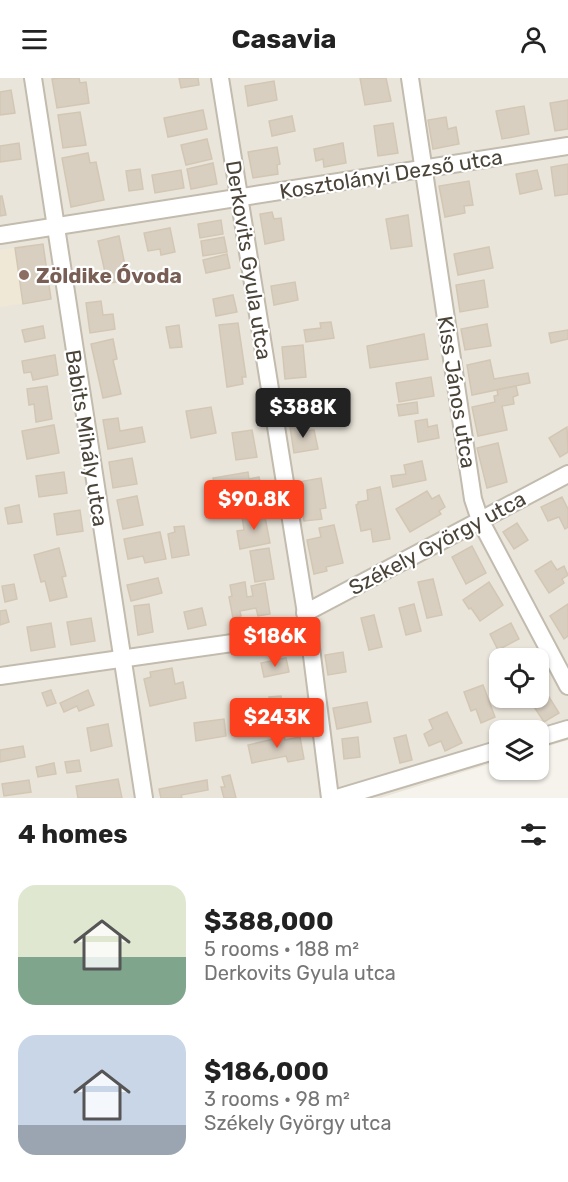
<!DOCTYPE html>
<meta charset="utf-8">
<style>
body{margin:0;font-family:Rubik,sans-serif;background:#f6f6f6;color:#222;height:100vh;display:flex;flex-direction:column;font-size:22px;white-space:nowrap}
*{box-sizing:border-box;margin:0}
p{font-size:20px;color:#767676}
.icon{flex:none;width:33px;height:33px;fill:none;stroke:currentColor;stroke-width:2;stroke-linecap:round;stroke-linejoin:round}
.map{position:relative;height:720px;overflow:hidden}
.drawer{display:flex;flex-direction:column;background:#fff;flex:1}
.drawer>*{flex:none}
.tools{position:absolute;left:489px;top:570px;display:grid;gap:12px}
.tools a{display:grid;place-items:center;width:60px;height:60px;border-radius:12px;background:#fff;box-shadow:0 2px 4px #0004;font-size:30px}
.price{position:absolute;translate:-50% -51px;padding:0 14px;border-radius:6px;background:#fc3f1d;color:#fff;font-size:20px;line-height:39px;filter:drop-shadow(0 2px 3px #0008)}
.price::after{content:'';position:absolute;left:50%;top:36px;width:18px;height:14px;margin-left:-9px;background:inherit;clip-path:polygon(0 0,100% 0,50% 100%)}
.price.active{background:#222;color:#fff}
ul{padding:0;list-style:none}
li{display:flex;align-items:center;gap:18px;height:150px;padding:0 18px}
li span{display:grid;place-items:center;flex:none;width:168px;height:120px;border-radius:18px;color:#555}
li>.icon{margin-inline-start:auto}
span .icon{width:72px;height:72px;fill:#fffc;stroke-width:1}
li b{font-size:26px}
h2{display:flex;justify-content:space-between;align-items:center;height:72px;padding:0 18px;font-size:26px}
header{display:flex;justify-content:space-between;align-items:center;height:78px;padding:0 18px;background:#fff;font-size:27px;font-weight:700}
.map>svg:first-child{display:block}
.residential{fill:#eae5da;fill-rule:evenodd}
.education{fill:#efe8d6}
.building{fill:#d8cfc1;stroke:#d3c7b4;stroke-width:1.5}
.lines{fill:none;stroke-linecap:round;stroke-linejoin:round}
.minor-casing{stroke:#c2bbae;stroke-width:20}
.minor{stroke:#fff;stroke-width:16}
.education-dot{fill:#8d6e63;stroke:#fff;stroke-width:2}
.labels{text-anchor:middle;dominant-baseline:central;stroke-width:4.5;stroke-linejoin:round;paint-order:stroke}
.street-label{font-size:21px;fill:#4b4439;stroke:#fff}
.education-label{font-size:21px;font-weight:bold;fill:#785e54;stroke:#fff;text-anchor:start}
</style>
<header><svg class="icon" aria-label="menu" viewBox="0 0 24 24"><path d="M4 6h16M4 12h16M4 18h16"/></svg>Casavia<svg class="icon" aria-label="person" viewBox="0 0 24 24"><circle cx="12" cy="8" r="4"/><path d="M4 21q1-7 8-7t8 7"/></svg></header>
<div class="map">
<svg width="568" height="720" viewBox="0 0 568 720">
<rect width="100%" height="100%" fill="#f6f3ec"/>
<!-- residential -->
<path class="residential" d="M0,0H568V662L539,671L538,652H500L499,683L380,720H0ZM500,580H538V620H500Z"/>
<!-- education -->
<polygon class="education" points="43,166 51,221 0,229 0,172"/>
<!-- building -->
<g class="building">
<polygon points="59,0 79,0 80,5 86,4 89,25 57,30 52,1"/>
<polygon points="179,0 198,0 199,7 181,10"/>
<polygon points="360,0 386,0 391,23 365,27"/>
<polygon points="274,3 277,22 248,28 245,8"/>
<polygon points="11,12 15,35 0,37 0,14"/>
<polygon points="568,22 568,51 555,53 550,25"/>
<polygon points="524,28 529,56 502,61 496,33"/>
<polygon points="203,32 207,51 168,59 164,40"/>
<polygon points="80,34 86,67 63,70 58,37"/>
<polygon points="292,38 295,53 272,58 269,43"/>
<polygon points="446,39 448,51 456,49 459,66 433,71 428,42"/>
<polygon points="393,45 398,75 378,78 374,48"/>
<polygon points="207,61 212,81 186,87 181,67"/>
<polygon points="19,65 21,81 0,84 0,68"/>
<polygon points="343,65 346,85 324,89 323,81 316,83 314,71"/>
<polygon points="277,69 280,86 277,87 278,96 253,100 248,74"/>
<polygon points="88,75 90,85 96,84 104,122 71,129 62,80"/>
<polygon points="213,85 217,106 191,111 187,91"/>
<polygon points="568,86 568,116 555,118 551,89"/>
<polygon points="140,91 143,111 129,113 126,93"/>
<polygon points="181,92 184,110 155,115 152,97"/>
<polygon points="537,92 542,111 520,116 516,96"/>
<polygon points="469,103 473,127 464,128 465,135 445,139 439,108"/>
<polygon points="0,118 2,118 6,137 0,138"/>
<polygon points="272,134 274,141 281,140 284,162 265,166 260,136"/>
<polygon points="408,137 412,168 391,171 386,141"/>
<polygon points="221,142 223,156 200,160 198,146"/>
<polygon points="170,150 175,174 161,177 160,171 148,173 144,155"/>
<polygon points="119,158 128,202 111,205 109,193 105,194 98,163"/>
<polygon points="224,159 227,174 203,178 201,163"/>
<polygon points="43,166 51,221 23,226 15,170"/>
<polygon points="489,169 493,190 458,197 454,176"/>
<polygon points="227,176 230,190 206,195 203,182"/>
<polygon points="484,202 488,229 460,234 456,207"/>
<polygon points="295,204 298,222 274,227 271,208"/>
<polygon points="233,217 237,234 216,238 213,221"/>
<polygon points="101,223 103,237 113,236 115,251 90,255 86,225"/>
<polygon points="331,244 334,260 306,264 304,252 321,250 320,245"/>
<polygon points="238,245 246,299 242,299 243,306 227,309 219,247"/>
<polygon points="487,246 491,268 465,272 461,251"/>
<polygon points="179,247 182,269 170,270 166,249"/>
<polygon points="43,248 45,260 25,264 22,252"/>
<polygon points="568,252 568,261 551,265 549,255"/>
<polygon points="424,256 428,281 370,290 367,268"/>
<polygon points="113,261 117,281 113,282 121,316 103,320 91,266"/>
<polygon points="303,267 306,299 285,301 282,269"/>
<polygon points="55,277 58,297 33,302 31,294 24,295 22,283"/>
<polygon points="490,282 494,301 528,295 530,305 472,317 467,287"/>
<polygon points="431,299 434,318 399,324 396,305"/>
<polygon points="47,308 52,341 36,344 34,326 29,327 27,311"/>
<polygon points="516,308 518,317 513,319 514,326 502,328 507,352 478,358 472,329 495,324 494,318 498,317 497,312"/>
<polygon points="307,320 309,341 290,343 288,322"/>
<polygon points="417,324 418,335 399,338 397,327"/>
<polygon points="211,329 216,355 191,360 186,333"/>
<polygon points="118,340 120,353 142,349 145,364 108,371 103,342"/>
<polygon points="427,341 428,349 437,347 439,360 418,364 415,343"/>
<polygon points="54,347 59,375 27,381 22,353"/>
<polygon points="303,347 304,353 314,352 318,371 294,375 290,349"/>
<polygon points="567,349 568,374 560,379 549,360"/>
<polygon points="252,352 257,379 236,382 232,355"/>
<polygon points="498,365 507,404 487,410 477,370"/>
<polygon points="132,380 137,406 113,410 109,384"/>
<polygon points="422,383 426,402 393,409 391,398 406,396 404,387"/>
<polygon points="64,394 67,415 39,419 36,398"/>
<polygon points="248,394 249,401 259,399 263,416 252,418 253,424 224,430 221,416 216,417 213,400"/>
<polygon points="321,400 326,430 320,431 322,441 304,443 298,404"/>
<polygon points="380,409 390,461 373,464 371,451 361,453 356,427 358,426 358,424 368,422 367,412"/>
<polygon points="427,413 432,421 439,417 445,429 439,433 441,436 410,454 396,431"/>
<polygon points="137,418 143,447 123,451 117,422"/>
<polygon points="562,419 568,431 568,449 565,451 559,439 548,443 541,429"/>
<polygon points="19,427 22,444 8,446 5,430"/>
<polygon points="80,432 83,453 57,457 54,436"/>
<polygon points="264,434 270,465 240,471 237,453 244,452 242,438"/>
<polygon points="517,445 528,462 514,471 503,454"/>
<polygon points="334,447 343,485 326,489 327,493 314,496 307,462 321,459 319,450"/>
<polygon points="184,448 189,477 172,480 168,456 175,454 174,449"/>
<polygon points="160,454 166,481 145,485 143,478 128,481 124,461"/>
<polygon points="472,468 486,495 466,506 452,479"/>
<polygon points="59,470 66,498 62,499 67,519 50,523 45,503 41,504 34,477"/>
<polygon points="269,470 274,501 255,504 250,473"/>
<polygon points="551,483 557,492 564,488 568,497 562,501 564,505 549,515 535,493"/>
<polygon points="158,500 162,515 131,523 127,507"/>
<polygon points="433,501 442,537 427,540 418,504"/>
<polygon points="245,504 247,519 253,518 251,508 265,505 270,536 258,538 256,530 240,533 241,538 233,540 229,519 232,518 230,507"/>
<polygon points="489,504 503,527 480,543 471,530 469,531 463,522"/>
<polygon points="14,506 17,521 5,524 2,508"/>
<polygon points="149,526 153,554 138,557 134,528"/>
<polygon points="414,526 421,553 406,557 399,530"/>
<polygon points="568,526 568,558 564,561 550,538"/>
<polygon points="202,530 206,547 188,551 184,534"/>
<polygon points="6,532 9,544 0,547 0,533"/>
<polygon points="374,537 382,569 369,572 361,540"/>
<polygon points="91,540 95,563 71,567 67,544"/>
<polygon points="51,545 55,569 31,573 27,549"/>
<polygon points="511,545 519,561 498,572 490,556"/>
<polygon points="343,574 346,594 328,597 325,577"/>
<polygon points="286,580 289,594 264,599 261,585"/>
<polygon points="172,590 175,606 183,604 186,620 150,628 144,601 151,599 150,594"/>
<polygon points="483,607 495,639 481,645 476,631 471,633 464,614"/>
<polygon points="544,611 559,635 544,644 529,621 538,620 538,615"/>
<polygon points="51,612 56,625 47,628 42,615"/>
<polygon points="88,612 94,627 79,633 77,628 64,634 60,625"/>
<polygon points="281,618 282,625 294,624 297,646 251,653 250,643 278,638 277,634 271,635 269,619"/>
<polygon points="367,624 371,644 337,651 333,630"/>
<polygon points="447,634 462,665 445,673 441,663 429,668 424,656 433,651 429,642"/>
<polygon points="224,641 226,658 196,663 194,645"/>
<polygon points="108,646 112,668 91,673 87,650"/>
<polygon points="283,652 285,662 300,659 304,681 288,684 286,678 252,685 248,667 274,661 273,654"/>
<polygon points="406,657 412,682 400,685 394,660"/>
<polygon points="358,659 360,679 344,681 342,661"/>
<polygon points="23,668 25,679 0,684 0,672"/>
<polygon points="79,682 81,693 67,695 65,684"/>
<polygon points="54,685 56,696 38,699 36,689"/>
<polygon points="230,697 236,720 224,720 221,709 225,709 222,699"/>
<polygon points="118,701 122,720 78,720 76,708"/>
<polygon points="29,702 31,714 4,718 2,706"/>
<polygon points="207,702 208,712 181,717 182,720 161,720 159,711"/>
</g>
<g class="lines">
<defs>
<g id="minor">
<polyline points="33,0 144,720"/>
<polyline points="220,0 309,554 330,720"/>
<polyline points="410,0 473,421 480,442 568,608"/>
<polyline points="0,157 568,68"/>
<polyline points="305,535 568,396"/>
<polyline points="0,598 309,554"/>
<polyline points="538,660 568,651"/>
<polyline points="337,720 500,671"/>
</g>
</defs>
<!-- minor casing -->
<use href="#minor" class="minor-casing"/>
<!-- minor -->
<use href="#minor" class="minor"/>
</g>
<!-- markers -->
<circle class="education-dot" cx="24" cy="197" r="6"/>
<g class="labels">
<!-- street labels -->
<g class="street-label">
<text transform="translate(391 96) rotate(-9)">Kosztolányi Dezső utca</text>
<text transform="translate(249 182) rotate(81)">Derkovits Gyula utca</text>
<text transform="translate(457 314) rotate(81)">Kiss János utca</text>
<text transform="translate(87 360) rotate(81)">Babits Mihály utca</text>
<text transform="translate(437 465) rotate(-28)">Székely György utca</text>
</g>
<!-- education labels -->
<g class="education-label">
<text x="36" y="197">Zöldike Óvoda</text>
</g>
</g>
</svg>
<div class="tools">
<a><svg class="icon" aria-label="locate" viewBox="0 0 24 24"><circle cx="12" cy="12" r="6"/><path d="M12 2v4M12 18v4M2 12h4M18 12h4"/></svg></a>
<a><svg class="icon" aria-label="layers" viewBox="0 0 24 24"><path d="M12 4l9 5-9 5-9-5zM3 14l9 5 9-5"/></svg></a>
</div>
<b class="price active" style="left:303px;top:361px">$388K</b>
<b class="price" style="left:254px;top:453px">$90.8K</b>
<b class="price" style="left:275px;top:590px">$186K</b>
<b class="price" style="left:277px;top:671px">$243K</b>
</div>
<section class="drawer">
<h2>4 homes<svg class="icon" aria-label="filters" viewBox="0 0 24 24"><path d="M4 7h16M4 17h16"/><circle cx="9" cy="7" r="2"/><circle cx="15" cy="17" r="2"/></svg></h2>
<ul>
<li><span style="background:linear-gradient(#dfe7d0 60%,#7fa58c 0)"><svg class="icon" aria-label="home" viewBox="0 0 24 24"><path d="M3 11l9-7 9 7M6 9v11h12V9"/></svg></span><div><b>$388,000</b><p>5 rooms · 188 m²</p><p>Derkovits Gyula utca</p></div></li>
<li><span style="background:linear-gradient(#c9d6e8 75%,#9aa5b1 0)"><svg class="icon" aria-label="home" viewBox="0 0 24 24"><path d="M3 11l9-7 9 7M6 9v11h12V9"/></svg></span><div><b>$186,000</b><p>3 rooms · 98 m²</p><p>Székely György utca</p></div></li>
</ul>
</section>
